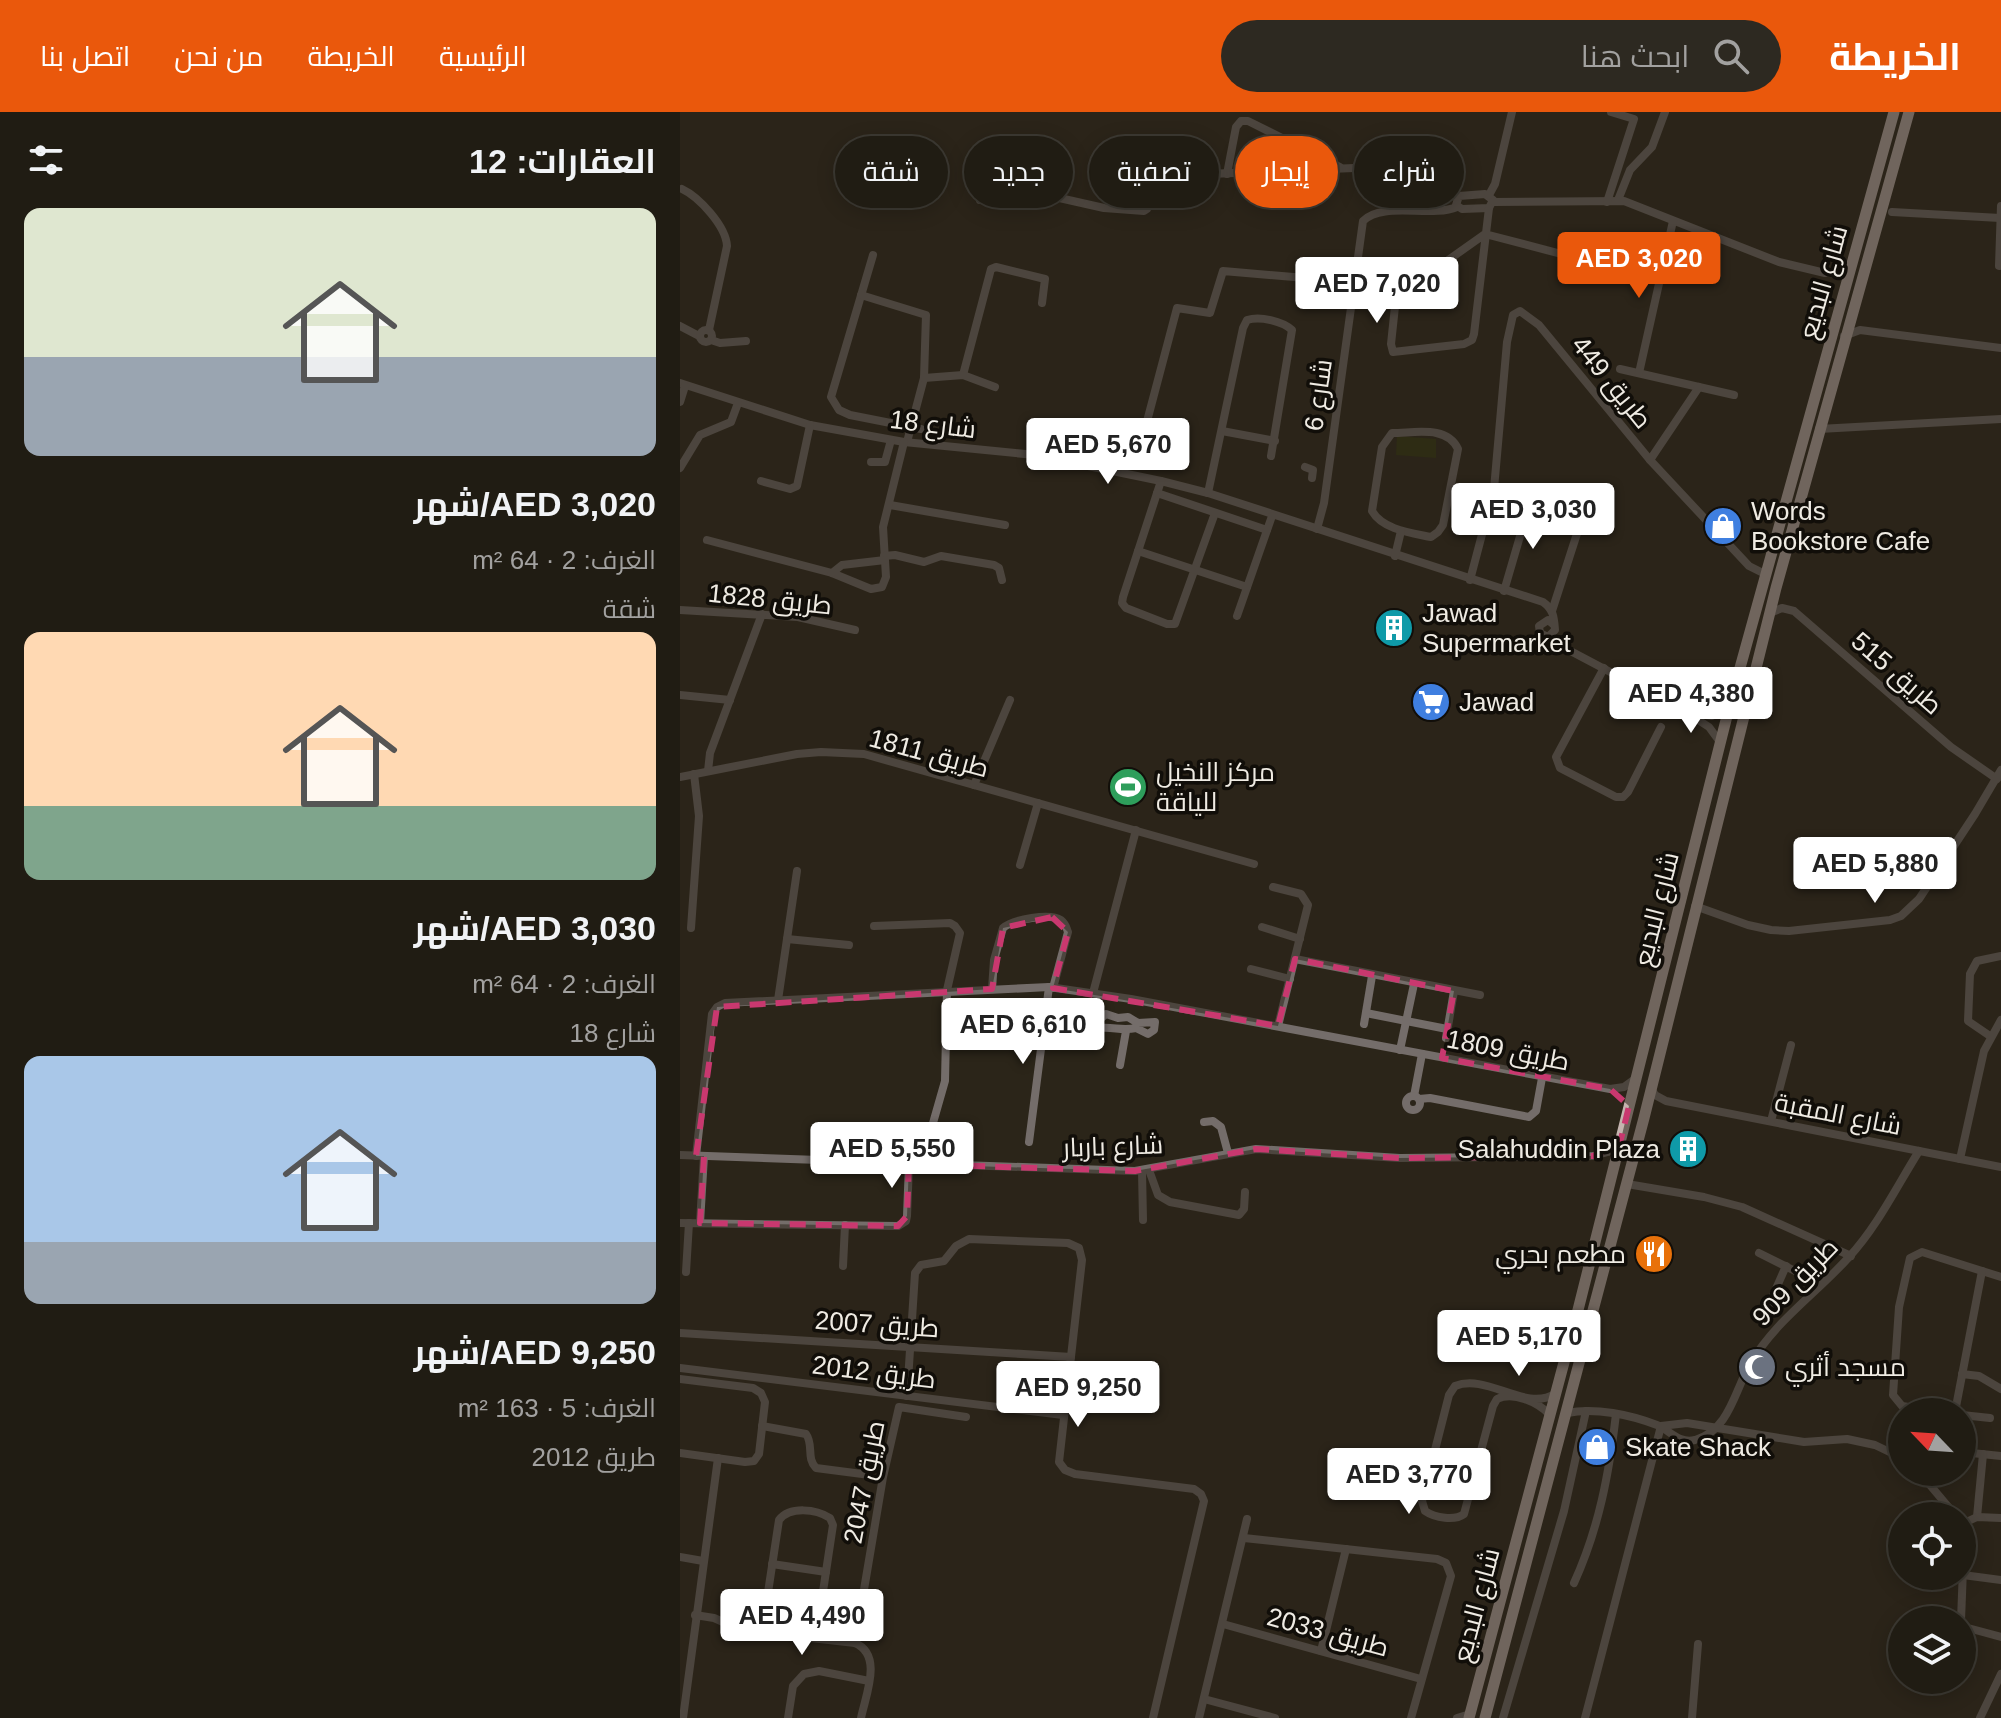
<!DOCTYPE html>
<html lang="ar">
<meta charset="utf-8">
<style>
body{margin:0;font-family:Arial,Cairo,sans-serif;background:#2d2921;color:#f1f3f6;direction:rtl;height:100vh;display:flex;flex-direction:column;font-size:30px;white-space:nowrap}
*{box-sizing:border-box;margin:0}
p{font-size:26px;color:#a2a1a0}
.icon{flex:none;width:44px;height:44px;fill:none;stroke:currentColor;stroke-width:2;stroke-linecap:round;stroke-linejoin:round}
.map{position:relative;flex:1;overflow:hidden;direction:ltr}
.panel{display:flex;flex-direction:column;background:#201c13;width:680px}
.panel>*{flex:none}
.guide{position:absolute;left:24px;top:24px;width:760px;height:72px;direction:rtl;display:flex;gap:16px}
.needle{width:52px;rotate:295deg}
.buttons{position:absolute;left:1208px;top:1286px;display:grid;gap:16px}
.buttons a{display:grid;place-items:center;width:88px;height:88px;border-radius:50%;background:#201c13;box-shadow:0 4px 20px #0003,0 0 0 2px #3d3a33;font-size:40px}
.price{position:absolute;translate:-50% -68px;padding:0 18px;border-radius:8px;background:#fff;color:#222;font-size:26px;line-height:52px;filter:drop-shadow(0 2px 4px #0008)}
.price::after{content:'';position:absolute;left:50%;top:48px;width:24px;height:18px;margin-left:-12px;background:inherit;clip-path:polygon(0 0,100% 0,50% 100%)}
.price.active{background:#ea580c;color:#fff}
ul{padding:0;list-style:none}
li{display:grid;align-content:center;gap:16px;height:424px;padding:0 24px}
li span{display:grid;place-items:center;height:248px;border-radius:16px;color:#555}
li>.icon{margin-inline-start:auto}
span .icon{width:144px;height:144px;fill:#fffc;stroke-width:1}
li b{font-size:34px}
h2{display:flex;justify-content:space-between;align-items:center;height:96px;padding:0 24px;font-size:34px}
.chip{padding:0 28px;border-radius:36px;background:#201c13;box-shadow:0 4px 20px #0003,0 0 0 2px #3d3a33;font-size:28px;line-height:72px}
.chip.active{background:#ea580c;color:#fff}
header{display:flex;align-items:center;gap:48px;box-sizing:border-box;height:112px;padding:0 40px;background:#ea580c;color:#fff}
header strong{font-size:38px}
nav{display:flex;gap:44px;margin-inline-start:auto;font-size:28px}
.search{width:560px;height:72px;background:#2d2921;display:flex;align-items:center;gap:20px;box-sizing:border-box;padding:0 28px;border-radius:44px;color:#a2a1a0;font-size:30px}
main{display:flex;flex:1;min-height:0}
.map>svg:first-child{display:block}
.green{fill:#31350e}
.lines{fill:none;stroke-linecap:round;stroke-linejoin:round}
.minor{stroke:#746d6a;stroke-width:8}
.major{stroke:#c4b4af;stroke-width:11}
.marked{fill:none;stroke:#c9386f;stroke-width:6;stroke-dasharray:16 10;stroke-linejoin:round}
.labels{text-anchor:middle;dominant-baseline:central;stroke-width:7;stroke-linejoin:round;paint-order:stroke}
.street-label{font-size:26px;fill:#efebe3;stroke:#110e09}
.poi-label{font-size:26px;fill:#efebe3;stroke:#110e09;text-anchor:start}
</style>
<header>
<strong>الخريطة</strong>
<div class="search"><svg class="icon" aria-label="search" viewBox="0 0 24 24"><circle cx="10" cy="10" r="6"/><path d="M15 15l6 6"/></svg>ابحث هنا</div>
<nav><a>الرئيسية</a><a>الخريطة</a><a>من نحن</a><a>اتصل بنا</a></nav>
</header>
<main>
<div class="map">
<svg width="1321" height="1606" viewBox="0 0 1321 1606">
<rect width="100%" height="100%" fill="#2b2519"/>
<!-- green -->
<polygon class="green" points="717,324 756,327 756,346 716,343"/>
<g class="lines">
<!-- minor -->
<g class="minor">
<polyline points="547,62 556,15 561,9 568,9 660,55"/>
<path d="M2,77C19,85 46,114 47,134L29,218"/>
<polygon points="805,82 813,88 809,96 782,97 776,93 779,84"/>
<polyline points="809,83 815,72 832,0"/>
<polyline points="300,88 375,85 424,96 464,99 467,97 476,67 480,64 698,55 715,58 752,79 777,85"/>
<polyline points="938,88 950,58 972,35 985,0"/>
<polyline points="813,90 944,89 1099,150 1145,161 1169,157"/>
<polyline points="927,90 954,7 931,0"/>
<polyline points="809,96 794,222 792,228 784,232 713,240 711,232 716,185 805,122 893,145"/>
<polyline points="1212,100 1320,106"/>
<polyline points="193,143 151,285 159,298 170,303 241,317"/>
<polyline points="1319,154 1321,94"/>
<polyline points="181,183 246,203 244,266 227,330"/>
<polyline points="0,214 19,224"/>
<circle cx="26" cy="224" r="6"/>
<polyline points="1164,224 1180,218 1321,236"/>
<polyline points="31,228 40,231 66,229"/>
<polyline points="940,257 1054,283"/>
<polyline points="959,261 993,109"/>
<polyline points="283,263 311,157 316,155 365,167 362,191"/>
<polyline points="244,266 283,263 315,275"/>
<path d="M0,271L130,313L224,330L355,343L481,369L528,381L863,490C874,498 874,506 875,518L868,525L860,521L859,514L868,508L874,513"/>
<polyline points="0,290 5,274"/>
<polyline points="1139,317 1321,307"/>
<polyline points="542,319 595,329"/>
<path d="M712,321C735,321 767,313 778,337L763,413L758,420L751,425C732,421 703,418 692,399L702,335Z"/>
<polyline points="457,347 497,196 530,201 543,159 673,170"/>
<polyline points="970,348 1019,275"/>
<polyline points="191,350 205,350 211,328"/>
<polyline points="625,355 633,358 632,366"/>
<polyline points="0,356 20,323 51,310 58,291"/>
<polyline points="81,369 110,377 117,374 130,313"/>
<polyline points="481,369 443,485 442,491 446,496 487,512 495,512 535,401"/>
<polyline points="477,381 587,418"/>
<path d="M528,381L563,216L567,208C580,204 602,209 612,218L591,344"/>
<polyline points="210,393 325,413"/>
<path d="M637,417L644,391L683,109C702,89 751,106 777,95"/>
<polyline points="27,428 152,461 191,477 202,475 206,465 203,415 224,330"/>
<polyline points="458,439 567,475"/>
<polyline points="204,444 215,443 244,450 261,444 314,453 319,456 322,468"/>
<polyline points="715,444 721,419"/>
<polyline points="152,461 162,453 205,448"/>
<polyline points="790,468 814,377 827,230 833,203 840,199 859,213 970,348 1069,454 1085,462"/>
<polyline points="824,479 848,397"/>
<polyline points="0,498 118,505 175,518"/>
<polyline points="872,499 904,400"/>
<polyline points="1090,501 1102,496 1114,499 1271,635 1317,667"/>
<polyline points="557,504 592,404"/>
<polyline points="870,524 881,534 1004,599 1029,615 1040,630"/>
<polyline points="924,556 876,645 880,656 936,685 943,685 948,680 981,615"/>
<polyline points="0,583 50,588"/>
<polyline points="1013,601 1032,604 1050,592"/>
<polyline points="28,659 30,641 82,502"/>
<polyline points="0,665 117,642 141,640 184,642 574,752"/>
<polyline points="294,673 330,588"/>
<polyline points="340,753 358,691"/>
<polyline points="593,775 621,782 628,793 598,914"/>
<polyline points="1015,794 1068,813 1091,818 1109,819 1210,808 1221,804 1239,787 1295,702 1321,658"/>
<polyline points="194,814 270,811 275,814 280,821 267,878 265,969 241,1053"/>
<polyline points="582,815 620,827"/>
<polyline points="11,816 19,704 14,662"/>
<polyline points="107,827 169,833"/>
<polyline points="615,847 800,883"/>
<polyline points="571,857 610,867"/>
<path d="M312,877L314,848L323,816C333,807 370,801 381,808C386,812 386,815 388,820L373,876"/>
<polyline points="413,881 456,718"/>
<polyline points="98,888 117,759"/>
<polyline points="686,901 767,917"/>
<path d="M426,902L438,906L448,905L458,911L475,910L474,918L468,922L456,916C443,919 434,915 421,916L418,909Z"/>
<polyline points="684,912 692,864"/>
<polyline points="1310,924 1288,909 1290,862 1297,849 1321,844"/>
<polyline points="766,926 774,879"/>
<polyline points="720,938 734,872"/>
<polyline points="440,953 446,919"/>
<polyline points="971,976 975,983 986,989 1321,1055"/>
<polyline points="734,984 742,942"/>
<circle cx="733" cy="991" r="7"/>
<polyline points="739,987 750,986 849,1005 856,999 862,966"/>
<polyline points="1091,1009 1111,933"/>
<polyline points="524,1010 533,1009 541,1015 548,1041"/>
<polyline points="349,1030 369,875"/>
<polyline points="0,1043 455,1059 576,1037 720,1046 913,1044 928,1040 940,1031"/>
<polyline points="16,1044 32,902 37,895 45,891 369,875 451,887 930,977 944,975 955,967"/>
<polyline points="1280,1047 1304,939 1321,908"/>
<polyline points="469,1058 478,1083 490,1090 559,1103 564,1097 565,1080"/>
<polyline points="462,1059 463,1108"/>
<polyline points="947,1072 1024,1085 1062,1095 1171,1144"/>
<polyline points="0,1111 218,1114 226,1109 227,1104 229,1052"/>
<polyline points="20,1111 24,1044"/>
<polyline points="1079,1141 1123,1163 1136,1176"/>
<polyline points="163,1154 165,1113"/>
<polyline points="6,1160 9,1111"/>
<polyline points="1084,1204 1106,1154"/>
<polyline points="0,1221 391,1245"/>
<polyline points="0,1256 383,1303"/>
<polyline points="1282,1262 1299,1264 1321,1277"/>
<polyline points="0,1267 73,1276 81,1281 85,1290 79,1342 74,1349 65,1350 0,1341"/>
<polyline points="227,1284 235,1161 241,1153 264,1149 276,1134 289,1127 388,1131 399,1136 402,1148 379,1350 385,1358 395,1362 514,1377 521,1382 524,1389 473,1606"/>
<polyline points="1263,1300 1222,1294 1213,1283 1219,1195 1230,1146 1242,1140 1321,1165"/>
<polyline points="1275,1300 1302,1159"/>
<path d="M887,1301C915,1295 951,1303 977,1313C990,1318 998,1332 1015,1328C1049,1319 1055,1278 1070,1252C1096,1208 1136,1182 1169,1145C1197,1115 1217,1074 1239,1039"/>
<path d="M870,1303C858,1290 833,1279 817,1287L813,1294L784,1402C775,1409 755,1406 745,1399L742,1389L769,1283L775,1274C807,1261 845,1300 875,1282"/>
<polyline points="1282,1303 1310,1306"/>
<path d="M82,1314L126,1322C134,1333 126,1346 136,1356L190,1363"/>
<polyline points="1282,1340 1321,1344"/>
<polyline points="1239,1360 1276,1404"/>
<polyline points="1297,1405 1303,1342"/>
<polyline points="1282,1412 1297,1405 1321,1406"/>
<polyline points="564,1426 757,1447 766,1451 771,1464 731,1606"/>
<polyline points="0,1445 23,1449"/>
<polyline points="92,1452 146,1460"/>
<polyline points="1283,1463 1321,1468"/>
<path d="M894,1471C919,1416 929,1362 936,1302"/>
<polyline points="15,1503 34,1506 61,1518 175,1531"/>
<polyline points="1281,1508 1284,1431 1282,1417"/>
<polyline points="1282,1510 1288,1516 1321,1525"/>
<polyline points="543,1512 741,1567"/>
<path d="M82,1520L99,1408C110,1394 136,1397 150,1406L153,1413L136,1526"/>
<polyline points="641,1539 666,1437"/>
<polyline points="524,1587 595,1606"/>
<polyline points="3,1606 38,1346"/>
<polyline points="108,1606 113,1574 124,1562 139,1559 189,1569"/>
<path d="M181,1606C186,1582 203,1543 175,1531L203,1365L219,1295L286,1305"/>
<polyline points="519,1606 567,1407"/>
<polyline points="777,1606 790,1602"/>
<polyline points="823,1606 884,1399 906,1299"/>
<polyline points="905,1606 981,1314 1007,1311 1124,1330 1167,1327 1195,1333 1222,1346"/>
<polyline points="1012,1606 1018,1532"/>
<polyline points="1300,1606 1321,1562"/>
</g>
<!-- major -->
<g class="major">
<polyline points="789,1606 898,1198 1050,592 1214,0"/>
<polyline points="805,1606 964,1006 1096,476 1229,0"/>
</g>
</g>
<!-- marked area -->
<path d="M0 0H1321V1606H0ZM372,805L388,820L373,876L598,914L615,847L774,879L762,946L930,977L949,994L940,1031L913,1044L720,1046L576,1037L455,1059L229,1052L227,1104L218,1114L20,1111L24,1044H16L37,895L312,877L323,816Z" fill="#2b2519" fill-opacity=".55" fill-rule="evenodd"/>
<path class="marked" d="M372,805L388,820L373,876L598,914L615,847L774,879L762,946L930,977L949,994L940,1031L913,1044L720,1046L576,1037L455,1059L229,1052L227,1104L218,1114L20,1111L24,1044H16L37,895L312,877L323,816Z"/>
<!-- icons -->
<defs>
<symbol id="shop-disc" viewBox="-11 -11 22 22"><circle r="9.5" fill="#3f7fe0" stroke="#110e09"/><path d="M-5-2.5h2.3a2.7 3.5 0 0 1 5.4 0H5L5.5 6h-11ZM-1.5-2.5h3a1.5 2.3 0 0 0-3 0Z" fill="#fff"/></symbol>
<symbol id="building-disc" viewBox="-11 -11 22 22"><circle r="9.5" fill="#0f9aa8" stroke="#110e09"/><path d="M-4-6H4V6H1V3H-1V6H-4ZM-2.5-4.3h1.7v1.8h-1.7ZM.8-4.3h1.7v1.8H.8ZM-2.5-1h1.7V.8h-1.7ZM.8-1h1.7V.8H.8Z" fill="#fff"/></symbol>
<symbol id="supermarket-disc" viewBox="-11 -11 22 22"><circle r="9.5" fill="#3f7fe0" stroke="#110e09"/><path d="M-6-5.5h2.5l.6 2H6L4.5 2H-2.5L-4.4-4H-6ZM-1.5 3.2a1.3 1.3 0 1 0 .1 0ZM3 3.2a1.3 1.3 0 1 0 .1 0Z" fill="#fff"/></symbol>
<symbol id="stadium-disc" viewBox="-11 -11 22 22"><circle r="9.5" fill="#2e9e5b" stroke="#110e09"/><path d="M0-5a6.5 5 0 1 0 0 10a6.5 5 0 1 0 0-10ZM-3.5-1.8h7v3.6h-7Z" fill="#fff"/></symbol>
<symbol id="restaurant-disc" viewBox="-11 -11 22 22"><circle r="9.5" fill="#e8710a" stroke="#110e09"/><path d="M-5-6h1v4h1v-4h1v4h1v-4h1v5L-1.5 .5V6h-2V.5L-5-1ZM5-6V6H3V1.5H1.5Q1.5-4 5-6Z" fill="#fff"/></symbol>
<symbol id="mosque-disc" viewBox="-11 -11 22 22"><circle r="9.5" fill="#6b7280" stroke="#110e09"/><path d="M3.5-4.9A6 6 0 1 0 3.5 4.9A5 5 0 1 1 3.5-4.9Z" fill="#fff"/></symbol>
</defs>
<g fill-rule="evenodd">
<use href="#shop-disc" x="1021" y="392" width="44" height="44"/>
<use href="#building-disc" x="692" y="494" width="44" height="44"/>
<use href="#supermarket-disc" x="729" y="568" width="44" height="44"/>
<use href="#stadium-disc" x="426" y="653" width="44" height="44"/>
<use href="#building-disc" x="986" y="1015" width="44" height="44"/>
<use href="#restaurant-disc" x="952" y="1120" width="44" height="44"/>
<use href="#mosque-disc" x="1055" y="1233" width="44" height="44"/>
<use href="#shop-disc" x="895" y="1313" width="44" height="44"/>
</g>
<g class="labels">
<!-- street labels -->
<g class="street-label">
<text transform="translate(1143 170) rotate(-74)">شارع البديع</text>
<text transform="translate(932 270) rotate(51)">طريق 449</text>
<text transform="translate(638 283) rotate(-82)">شارع 6</text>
<text transform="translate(253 312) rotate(7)">شارع 18</text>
<text transform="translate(90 487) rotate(6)">طريق 1828</text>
<text transform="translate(1217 561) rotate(41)">طريق 515</text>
<text transform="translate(249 641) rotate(15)">طريق 1811</text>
<text transform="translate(976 797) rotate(-76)">شارع البديع</text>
<text transform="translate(828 938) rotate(11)">طريق 1809</text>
<text transform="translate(1158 1002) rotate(11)">شارع المقبة</text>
<text transform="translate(433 1034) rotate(-2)">شارع باربار</text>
<text transform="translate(1115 1170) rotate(-46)">طريق 909</text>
<text transform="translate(197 1212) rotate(4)">طريق 2007</text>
<text transform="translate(194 1260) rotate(7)">طريق 2012</text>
<text transform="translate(184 1370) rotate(-79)">طريق 2047</text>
<text transform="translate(796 1493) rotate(-75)">شارع البديع</text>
<text transform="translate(648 1520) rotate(15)">طريق 2033</text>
</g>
<!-- poi labels -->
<g class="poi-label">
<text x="1071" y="399">Words<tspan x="1071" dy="30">Bookstore Cafe</tspan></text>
<text x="742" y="501">Jawad<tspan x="742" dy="30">Supermarket</tspan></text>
<text x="779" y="590">Jawad</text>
<text x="476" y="660">مركز النخيل<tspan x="476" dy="30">للياقة</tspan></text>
<text x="980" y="1037" text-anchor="end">Salahuddin Plaza</text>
<text x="946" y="1142" text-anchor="end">مطعم بحري</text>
<text x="1105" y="1255">مسجد أثري</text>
<text x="945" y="1335">Skate Shack</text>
</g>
</g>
</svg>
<div class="buttons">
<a><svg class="needle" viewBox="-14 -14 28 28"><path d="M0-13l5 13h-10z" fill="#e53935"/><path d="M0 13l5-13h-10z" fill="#a2a1a0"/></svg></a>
<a><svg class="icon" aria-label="locate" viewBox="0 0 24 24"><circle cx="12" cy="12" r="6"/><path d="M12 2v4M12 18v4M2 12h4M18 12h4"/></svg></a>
<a><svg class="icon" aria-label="layers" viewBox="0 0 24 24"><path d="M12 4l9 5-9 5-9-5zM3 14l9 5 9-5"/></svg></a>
</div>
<b class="price active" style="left:959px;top:188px">AED 3,020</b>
<b class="price" style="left:697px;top:213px">AED 7,020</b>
<b class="price" style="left:428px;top:374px">AED 5,670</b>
<b class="price" style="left:853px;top:439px">AED 3,030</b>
<b class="price" style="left:1011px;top:623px">AED 4,380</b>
<b class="price" style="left:1195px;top:793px">AED 5,880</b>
<b class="price" style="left:343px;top:954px">AED 6,610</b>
<b class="price" style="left:212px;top:1078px">AED 5,550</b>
<b class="price" style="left:839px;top:1266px">AED 5,170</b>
<b class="price" style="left:398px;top:1317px">AED 9,250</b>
<b class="price" style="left:729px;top:1404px">AED 3,770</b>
<b class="price" style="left:122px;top:1545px">AED 4,490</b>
<div class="guide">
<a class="chip">شراء</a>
<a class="chip active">إيجار</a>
<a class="chip">تصفية</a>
<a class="chip">جديد</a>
<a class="chip">شقة</a>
</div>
</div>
<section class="panel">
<h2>العقارات: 12<svg class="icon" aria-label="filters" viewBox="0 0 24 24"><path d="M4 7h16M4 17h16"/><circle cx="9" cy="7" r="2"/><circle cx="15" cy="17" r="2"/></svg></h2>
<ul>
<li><span style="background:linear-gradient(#dfe7d0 60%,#9aa5b1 0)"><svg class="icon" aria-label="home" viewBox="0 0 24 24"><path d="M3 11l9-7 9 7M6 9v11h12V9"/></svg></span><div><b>AED 3,020/شهر</b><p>الغرف: 2 · 64 m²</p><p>شقة</p></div></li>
<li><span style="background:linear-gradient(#ffd9b3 70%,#7fa58c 0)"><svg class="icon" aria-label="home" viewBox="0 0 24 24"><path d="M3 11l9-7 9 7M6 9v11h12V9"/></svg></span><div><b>AED 3,030/شهر</b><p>الغرف: 2 · 64 m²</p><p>شارع 18</p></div></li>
<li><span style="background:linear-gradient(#a9c7e8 75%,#9aa5b1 0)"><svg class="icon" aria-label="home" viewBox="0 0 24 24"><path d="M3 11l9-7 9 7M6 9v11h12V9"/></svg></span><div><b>AED 9,250/شهر</b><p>الغرف: 5 · 163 m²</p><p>طريق 2012</p></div></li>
</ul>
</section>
</main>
